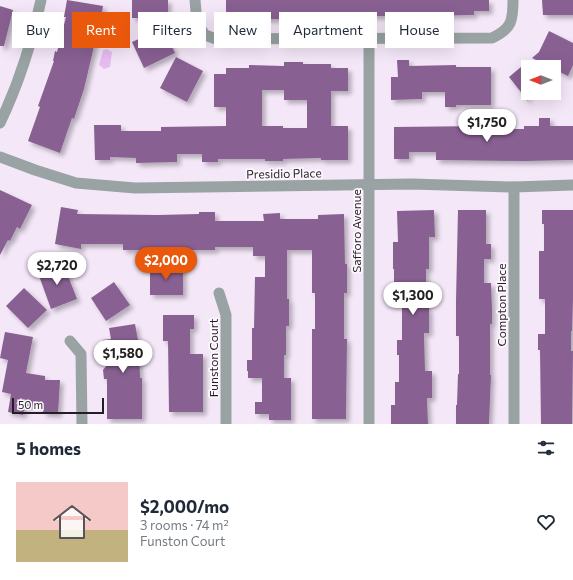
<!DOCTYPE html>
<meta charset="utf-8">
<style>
body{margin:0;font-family:Commissioner,sans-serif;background:#f2f2f3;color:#1f2937;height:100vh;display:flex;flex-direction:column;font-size:15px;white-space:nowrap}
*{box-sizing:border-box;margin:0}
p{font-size:13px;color:#747a83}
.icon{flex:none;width:22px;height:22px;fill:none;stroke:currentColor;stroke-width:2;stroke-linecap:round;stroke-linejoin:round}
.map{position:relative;height:424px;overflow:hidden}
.details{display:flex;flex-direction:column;background:#fff;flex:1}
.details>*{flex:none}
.guide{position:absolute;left:12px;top:12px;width:549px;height:36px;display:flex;gap:8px}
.needle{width:26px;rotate:270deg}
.fabs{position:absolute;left:521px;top:60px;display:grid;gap:8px}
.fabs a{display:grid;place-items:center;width:40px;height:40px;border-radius:0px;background:#fff;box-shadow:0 4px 16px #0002;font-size:20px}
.scale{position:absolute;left:12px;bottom:10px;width:92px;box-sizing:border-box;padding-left:4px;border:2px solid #231e24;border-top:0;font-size:11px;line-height:14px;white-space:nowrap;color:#231e24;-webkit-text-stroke:3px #fdf8fe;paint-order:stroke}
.price{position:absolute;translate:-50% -34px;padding:0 9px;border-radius:14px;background:#fff;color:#222;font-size:13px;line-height:26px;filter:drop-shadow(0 1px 2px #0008)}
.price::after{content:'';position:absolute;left:50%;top:24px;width:12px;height:9px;margin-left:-6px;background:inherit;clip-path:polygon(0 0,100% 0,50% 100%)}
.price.selected{background:#ea580c;color:#fff}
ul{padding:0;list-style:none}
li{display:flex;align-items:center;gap:12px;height:100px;padding:0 16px}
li+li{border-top:1px solid #e0e1e3}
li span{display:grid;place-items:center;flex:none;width:112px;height:80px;border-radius:0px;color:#555}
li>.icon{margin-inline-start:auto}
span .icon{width:48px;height:48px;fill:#fffc;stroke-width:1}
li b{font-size:17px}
h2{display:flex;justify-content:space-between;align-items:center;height:48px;padding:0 16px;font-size:17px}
.tag{padding:0 14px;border-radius:0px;background:#fff;box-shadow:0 4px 16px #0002;font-size:14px;line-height:36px}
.tag.selected{background:#ea580c;color:#fff}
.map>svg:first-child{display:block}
.water{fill:#e7bcf3}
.building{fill:#886192;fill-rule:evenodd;filter:url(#shadow)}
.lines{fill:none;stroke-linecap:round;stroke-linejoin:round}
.minor{stroke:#99a3a3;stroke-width:11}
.labels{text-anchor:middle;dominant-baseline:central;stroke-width:3.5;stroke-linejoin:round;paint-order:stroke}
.street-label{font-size:12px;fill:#231e24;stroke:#fdf8fe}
</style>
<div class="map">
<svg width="573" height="424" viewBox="0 0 573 424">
<defs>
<filter id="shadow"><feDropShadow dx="3.5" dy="3.5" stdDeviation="2" flood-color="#0004"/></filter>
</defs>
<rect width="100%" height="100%" fill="#f4e7f8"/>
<!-- water -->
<polygon class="water" points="107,49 112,52 110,67 104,69 99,65 103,50"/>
<!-- building -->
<g class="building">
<polygon points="67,0 103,6 98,38 96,38 84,89 74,119 72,118 60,153 28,141 40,107 38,106 54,61 53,61 55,51 57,52 66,17 64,17"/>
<rect x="132" y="0" width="36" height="18"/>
<polygon points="226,0 489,0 489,11 474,11 474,15 422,16 422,17 396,17 396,16 333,16 333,13 282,13 282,19 262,19 262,17 226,17"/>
<polygon points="542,0 573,0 573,15 543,15"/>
<polygon points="0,6 13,10 4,46 0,46"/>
<polygon points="163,28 175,53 144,68 132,42"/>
<polygon points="549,31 573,43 573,65 568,76 554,69 554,67 550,67 532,58 539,52"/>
<polygon points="176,57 203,71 187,102 160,88"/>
<polygon points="397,60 409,60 409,66 456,65 456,67 491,67 491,105 456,105 456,107 445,107 445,92 422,92 422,99 391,100 391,77 398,77"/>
<polygon points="528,61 528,101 509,77"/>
<path d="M284,62H303V64H331V68H348V91H331V126H348V160H321V158L283,159V161H265V159H218V162H202V154H177V162L136,163V158L110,157V160H95L94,125H121V131H161V127L226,126V107H214V74H226V68H249V65L284,66ZM262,90H284V100H307V128H283V126H262Z"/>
<polygon points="539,118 550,118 550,126 573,126 573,160 525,161 436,160 436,152 409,152 409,159 394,159 394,127 486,126 486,129 524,129 524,126 539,126"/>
<polygon points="0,190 32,205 20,229 17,227 10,241 8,240 0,255"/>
<polygon points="61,207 78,210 77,214 158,215 199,214 199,212 215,212 215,221 264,221 263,214 280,213 280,219 318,219 318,215 344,214 345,264 347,264 347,293 344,293 344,339 347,339 346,419 312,419 312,329 315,329 315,293 312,293 312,250 287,250 287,299 289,299 289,326 286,326 286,355 284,355 284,378 291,378 291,420 269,420 269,414 255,414 255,402 262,402 262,378 248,378 248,371 247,371 247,360 252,360 252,328 254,328 255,277 265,277 265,256 253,256 253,247 215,247 215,250 123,250 123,244 81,244 81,249 55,244"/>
<polygon points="434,210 435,237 429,237 429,269 426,269 426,308 429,308 429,333 424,333 425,371 432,371 432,398 427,398 428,424 391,424 391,405 395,405 395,382 399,382 399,355 397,355 397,340 402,340 402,289 394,289 394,269 393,269 393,242 398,242 397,211"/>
<polygon points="458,210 486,210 486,244 491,244 491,259 484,259 484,283 491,283 492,309 492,324 490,324 490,375 491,375 489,424 456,424 456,405 457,405 458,374 459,374 459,336 456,336 456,301"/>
<polygon points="542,210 573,210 573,299 572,331 571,331 571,351 573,351 572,424 541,424 540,350 538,350 538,334 545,334 545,299 539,299 539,251 544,251 544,224 542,224"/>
<polygon points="63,263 77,299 51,309 38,273"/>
<rect x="150" y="267" width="33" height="28"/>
<polygon points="114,282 130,305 106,321 91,298"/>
<polygon points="24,288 47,310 28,328 6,306"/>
<polygon points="163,315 194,315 194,329 190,329 190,354 203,354 203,412 169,412 168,341 163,341"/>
<polygon points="135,324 139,346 140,378 142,378 142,419 107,419 107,379 104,379 103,370 107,365 103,340 111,339 109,328"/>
<polygon points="5,332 33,337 26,373 45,376 45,380 60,380 58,414 43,413 43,406 25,406 23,415 8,412 11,394 2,392 8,360 0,358"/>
</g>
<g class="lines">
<!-- minor -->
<g class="minor">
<path d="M195,0L197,23L205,35L216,39L492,38C512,29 513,20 513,0"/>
<polyline points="369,39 369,424"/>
<path d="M0,123C19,83 32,42 41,0"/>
<polyline points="0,157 35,170 76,183 135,188 412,184 514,187 573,185"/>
<polyline points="514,187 514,424"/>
<polyline points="219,293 226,315 226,424"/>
<polyline points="70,341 81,354 82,424"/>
</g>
</g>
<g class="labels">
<!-- street labels -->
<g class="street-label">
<text transform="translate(284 173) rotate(-1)">Presidio Place</text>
<text transform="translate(356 231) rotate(-90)">Safforo Avenue</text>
<text transform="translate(501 305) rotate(-90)">Compton Place</text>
<text transform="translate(213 358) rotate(-90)">Funston Court</text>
</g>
</g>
</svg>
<div class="fabs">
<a><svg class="needle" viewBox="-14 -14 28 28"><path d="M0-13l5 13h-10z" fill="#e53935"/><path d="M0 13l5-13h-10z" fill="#747a83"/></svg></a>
</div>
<div class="scale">50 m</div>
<b class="price" style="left:487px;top:143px">$1,750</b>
<b class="price selected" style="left:166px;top:281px">$2,000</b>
<b class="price" style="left:57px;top:286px">$2,720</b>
<b class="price" style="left:413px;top:316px">$1,300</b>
<b class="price" style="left:123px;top:374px">$1,580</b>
<div class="guide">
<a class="tag">Buy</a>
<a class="tag selected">Rent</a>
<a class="tag">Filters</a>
<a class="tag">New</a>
<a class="tag">Apartment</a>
<a class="tag">House</a>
</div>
</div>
<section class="details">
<h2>5 homes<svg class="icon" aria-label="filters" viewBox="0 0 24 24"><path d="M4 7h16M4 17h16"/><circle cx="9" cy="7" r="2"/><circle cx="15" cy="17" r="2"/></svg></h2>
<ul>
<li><span style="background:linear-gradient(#f6c9c9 60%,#c2b280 0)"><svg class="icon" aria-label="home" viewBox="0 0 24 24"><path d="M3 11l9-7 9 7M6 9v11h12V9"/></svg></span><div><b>$2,000/mo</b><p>3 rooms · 74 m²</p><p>Funston Court</p></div><svg class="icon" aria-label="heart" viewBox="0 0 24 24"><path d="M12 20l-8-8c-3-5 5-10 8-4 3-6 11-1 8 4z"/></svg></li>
</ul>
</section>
